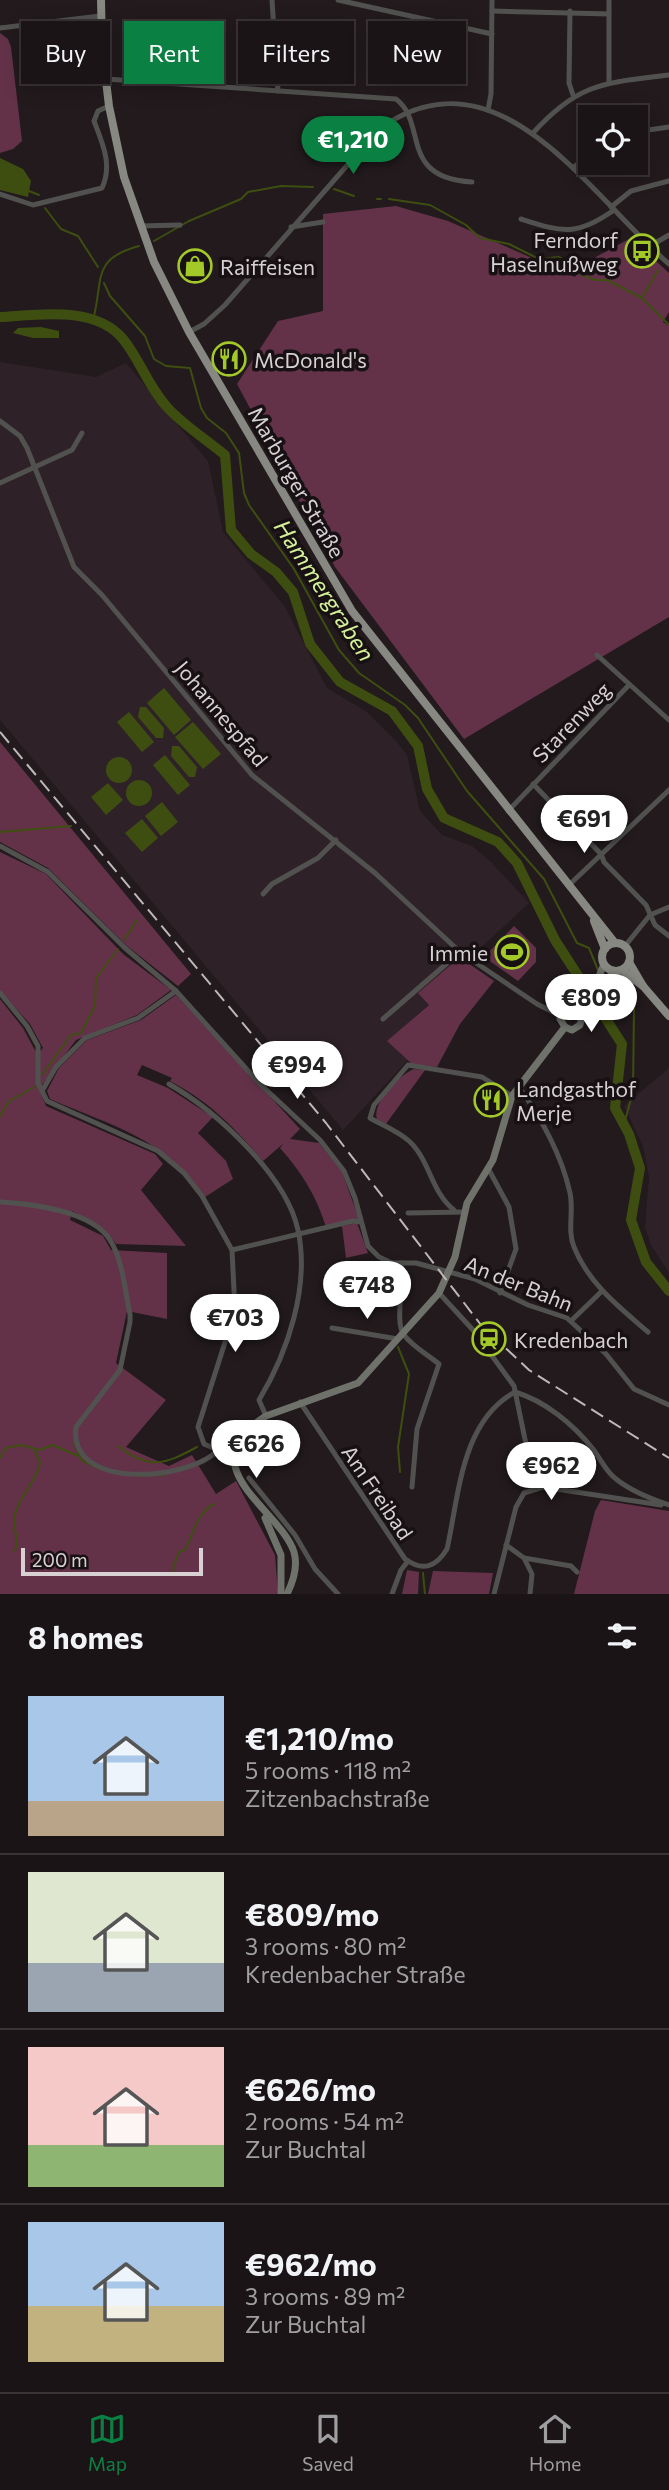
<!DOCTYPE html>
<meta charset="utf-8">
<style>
body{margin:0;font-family:Commissioner,sans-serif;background:#231d1f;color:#f1f3f6;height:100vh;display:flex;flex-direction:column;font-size:26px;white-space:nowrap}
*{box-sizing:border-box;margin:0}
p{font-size:23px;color:#9f9ea1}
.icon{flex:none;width:38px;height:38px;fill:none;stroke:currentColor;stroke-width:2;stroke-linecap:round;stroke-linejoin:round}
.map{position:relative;height:1594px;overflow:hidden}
.drawer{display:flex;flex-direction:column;background:#1a1416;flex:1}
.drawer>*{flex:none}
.guide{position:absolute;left:21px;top:21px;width:628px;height:63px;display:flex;gap:14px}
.fabs{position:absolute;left:578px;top:105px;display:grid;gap:14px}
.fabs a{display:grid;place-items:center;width:70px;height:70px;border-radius:0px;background:#1a1416;box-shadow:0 4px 18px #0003,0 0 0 2px #383335;font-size:35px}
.scale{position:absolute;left:21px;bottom:18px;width:182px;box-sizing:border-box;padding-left:7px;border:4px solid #d7d1d4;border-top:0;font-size:19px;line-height:24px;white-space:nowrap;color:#d7d1d4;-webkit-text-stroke:5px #181114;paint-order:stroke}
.price{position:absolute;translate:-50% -60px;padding:0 16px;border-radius:24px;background:#fff;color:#222;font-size:23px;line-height:46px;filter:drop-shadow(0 2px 4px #0008)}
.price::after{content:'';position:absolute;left:50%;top:42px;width:21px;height:16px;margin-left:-10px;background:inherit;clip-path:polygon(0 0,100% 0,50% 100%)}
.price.current{background:#0b8043;color:#fff}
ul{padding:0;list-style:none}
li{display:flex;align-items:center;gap:21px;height:175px;padding:0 28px}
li+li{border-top:2px solid #383335}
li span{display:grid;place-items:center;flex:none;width:196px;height:140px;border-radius:0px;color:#555}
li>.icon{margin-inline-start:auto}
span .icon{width:84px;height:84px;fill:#fffc;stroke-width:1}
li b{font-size:30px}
h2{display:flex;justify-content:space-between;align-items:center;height:84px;padding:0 28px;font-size:30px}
.chip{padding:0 24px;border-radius:0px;background:#1a1416;box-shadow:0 4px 18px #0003,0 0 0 2px #383335;font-size:24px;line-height:63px}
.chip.current{background:#0b8043;color:#fff}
.dock{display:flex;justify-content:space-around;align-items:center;height:98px;border-top:2px solid #383335;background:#1a1416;font-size:19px;color:#9f9ea1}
.dock a{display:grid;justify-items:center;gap:4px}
.dock .current{color:#0b8043}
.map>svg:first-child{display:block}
.built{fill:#2e2228}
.green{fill:#633249}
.water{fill:#3e4e10}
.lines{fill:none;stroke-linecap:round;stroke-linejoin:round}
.stream{stroke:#3e4e10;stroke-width:2}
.river{stroke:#3e4e10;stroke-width:10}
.street{stroke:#51524f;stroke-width:5}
.secondary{stroke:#6f716b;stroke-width:7}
.primary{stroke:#868881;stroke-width:8}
.rail{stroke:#beb8bb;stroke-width:2;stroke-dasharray:14 7;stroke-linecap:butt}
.labels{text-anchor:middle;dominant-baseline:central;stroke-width:7;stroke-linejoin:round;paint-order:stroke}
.poi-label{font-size:21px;fill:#d7d1d4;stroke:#181114;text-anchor:start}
.street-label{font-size:21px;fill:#d7d1d4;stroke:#181114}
.water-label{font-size:23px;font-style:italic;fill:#d4f098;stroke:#181114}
</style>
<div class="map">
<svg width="669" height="1594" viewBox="0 0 669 1594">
<rect width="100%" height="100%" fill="#221a1d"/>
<!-- built -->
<g class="built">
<polygon points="0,362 96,377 126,363 208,461 223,532 285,607 327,688 367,712 396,741 407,755 420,811 442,835 472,846 491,862 529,903 472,956 453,963 419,993 429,1004 388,1041 408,1060 343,1130 0,720"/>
<polygon points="669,1068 669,1273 651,1245 645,1227 649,1177 643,1146 624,1106"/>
</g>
<!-- green -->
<g class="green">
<polygon points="0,33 8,39 11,47 22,141 13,149 0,153"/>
<polygon points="396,206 448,221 575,277 581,265 631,238 669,273 669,312 663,322 669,326 669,617 464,739 335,567 237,384 278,321 323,311 323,214"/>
<polygon points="0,742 191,974 178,986 127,946 48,868 0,842"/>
<path d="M0,852L46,874L123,954L171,990L137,1015L76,1040L39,1089L46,1106L155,1154L163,1164L141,1190L186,1246L116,1244C105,1228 89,1219 72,1211L70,1220L103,1236L111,1250L167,1253V1319L127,1311L116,1363L166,1400L126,1447L169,1466L192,1455L216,1494L236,1481L275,1555L278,1594H0V999L23,1028L37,1054L43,1048L30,1024L0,991Z"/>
<polygon points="514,926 536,948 536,962 518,981 484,957"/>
<polygon points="465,961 494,981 460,1024 437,1067 412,1064 387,1041 429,1005 418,993 453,963"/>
<path d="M176,995L300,1129L290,1139L319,1143L342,1172L359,1219L326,1227C316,1195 302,1173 280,1148L284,1143L263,1161C234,1127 210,1102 170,1081L172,1078L142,1065L137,1075L168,1088L213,1117L198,1133L226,1161L233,1179L205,1197C165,1138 112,1126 50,1099L47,1091L59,1068L87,1040L141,1020Z"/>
<path d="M414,1069L425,1070L386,1124L377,1119C371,1104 400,1074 414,1069Z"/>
<polygon points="357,1223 368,1253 346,1258 342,1226"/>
<polygon points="601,1500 669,1511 669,1594 574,1594 595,1511"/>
<polygon points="407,1570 419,1572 418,1594 402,1594"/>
<polygon points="433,1571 493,1573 489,1594 428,1594"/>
</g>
<!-- water -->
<g class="water">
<polygon points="0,158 23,169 31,181 28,197 0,190"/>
<polygon points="41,327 59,331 59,338 33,338 13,333 18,328"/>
<polygon points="164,688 191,720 174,735 147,703"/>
<polygon points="140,707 146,707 164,728 163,738 156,738 138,717"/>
<polygon points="129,712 154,742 142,752 117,722"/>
<polygon points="193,722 221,754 203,769 175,737"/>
<polygon points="172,746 179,746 197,767 195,777 189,777 171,756"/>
<polygon points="165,755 190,785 178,795 153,765"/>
<circle cx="119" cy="770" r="13"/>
<circle cx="139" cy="793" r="13"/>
<polygon points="108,783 123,800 106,815 91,797"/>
<polygon points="162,802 178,822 161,836 145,816"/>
<polygon points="142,819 158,838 142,852 125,833"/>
</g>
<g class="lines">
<!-- stream -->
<g class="stream">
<polyline points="334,189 354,196"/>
<polyline points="29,191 39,195"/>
<polyline points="377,199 381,199"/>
<polyline points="389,199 430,205 466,225 480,238 509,244 539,259 559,257 573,265 576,272 595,280 607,280 642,298 658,270"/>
<polyline points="45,208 61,229 78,236 98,267"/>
<polyline points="154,241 189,221 241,199 248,192 281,186 313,187"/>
<polyline points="104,283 110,296 145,336 154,359 166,366 190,368 201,408 207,418 226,433 239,453 244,493 249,505 294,569 339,650 359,673 405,705 418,718 467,791 544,879 577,943 589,948 598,970"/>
<polyline points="643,299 669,325"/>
<path d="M93,320C104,281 90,259 139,246"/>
<polyline points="0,832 71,826"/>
<polyline points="124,940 137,920"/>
<polyline points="608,983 618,994 629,997 634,1008 633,1092 624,1124"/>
<polyline points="42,1075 71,1035 81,1033 95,1006 96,978 118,949"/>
<polyline points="0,1116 9,1101 34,1087"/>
<polyline points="398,1347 409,1374 398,1447 400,1472"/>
<polyline points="74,1442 81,1460 100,1469"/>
<path d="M118,1446C149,1470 164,1465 197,1447"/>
<polyline points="0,1458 6,1448 21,1445 39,1450 53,1445 78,1456"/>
<polyline points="136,1476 165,1475"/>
<path d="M15,1551C20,1535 11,1527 15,1514C20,1495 36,1482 40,1463L35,1451"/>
<path d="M171,1573L179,1552L185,1550C193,1534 197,1512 214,1504"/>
<polyline points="423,1573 425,1594"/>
</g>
<!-- river -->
<path class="river" d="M0,317C37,315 95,305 123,339C140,360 148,386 167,407C183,425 206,439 225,455L231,530L251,554L276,572L293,592L310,644L340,682L392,711L418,746L427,789L444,818L498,842L517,863L555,940L622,1044L615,1108L629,1134L640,1168L631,1220L646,1262L669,1291"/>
<!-- street -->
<g class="street">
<polyline points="272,0 278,91"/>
<polyline points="338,0 492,34"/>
<polyline points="492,11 609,14"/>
<polyline points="570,11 569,83 573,95"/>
<polyline points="0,28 100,16"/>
<path d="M106,79L396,99C428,123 398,178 472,182"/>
<polyline points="609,83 609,0"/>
<polyline points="488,110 491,94 492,0"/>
<polyline points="635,132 669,127"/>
<path d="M533,133C579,82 605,83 669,75"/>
<polyline points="573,168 590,153"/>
<path d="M0,194L33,205L102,188C113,165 102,142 94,121L98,111L109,106"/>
<polyline points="611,207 631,191 669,181"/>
<path d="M521,219C562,232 576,237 614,210"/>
<polyline points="140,226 180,225"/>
<polyline points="291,227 323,222"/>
<polyline points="650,246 669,235"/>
<path d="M189,332L204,324L225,305L378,130C497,42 590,196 669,264"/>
<polyline points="0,421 20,436 27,448 74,567 102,595 252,775 375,873 460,952 537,1004 561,1016"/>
<polyline points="0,483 72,450 82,433"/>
<polyline points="597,655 669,720"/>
<polyline points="533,784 601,854 604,862 646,905 655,925 669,936"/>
<polyline points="508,811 629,685"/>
<polyline points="0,846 48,872 125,948 176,991 260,1084 320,1140 344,1171 355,1198 368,1246 379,1257 392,1263 416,1263 475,1279 528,1305 567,1318 606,1354 634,1389 669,1405"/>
<polyline points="568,886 669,790"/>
<polyline points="263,894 272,884 318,858 336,840"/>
<polyline points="625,946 650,915 669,907"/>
<polyline points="0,993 27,1026 38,1046 38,1083 47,1101 158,1151 184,1173 202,1196 232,1250 235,1311 198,1427 204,1444 218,1450 237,1450"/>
<polyline points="383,1019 460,952"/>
<path d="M169,1084C216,1111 286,1175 298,1230C310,1286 288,1352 259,1400L266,1416"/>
<path d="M518,1086C541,1117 562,1156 570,1193C574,1211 567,1230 574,1247C589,1284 619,1307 648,1332"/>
<polyline points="42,1091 56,1067 85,1038 138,1018 176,991"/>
<polyline points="489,1170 509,1207 516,1249 500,1293"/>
<path d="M0,1202C32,1204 92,1211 110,1240C123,1260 125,1292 130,1314V1322L120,1370L76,1427C68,1491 189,1481 218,1450"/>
<path d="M454,1210C431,1192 430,1160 409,1141C398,1131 382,1125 370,1118L374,1105L408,1065L482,1077L512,1096"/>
<polyline points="408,1213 465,1212"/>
<polyline points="232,1250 353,1221 361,1222"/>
<path d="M401,1263C405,1281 394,1323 404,1335C412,1346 428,1355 439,1364L417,1429L412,1487"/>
<polyline points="439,1293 473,1330 514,1386 535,1488"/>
<polyline points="572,1320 601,1292"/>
<polyline points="332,1328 398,1339"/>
<path d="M300,1402L405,1559C423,1572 436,1567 447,1549C459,1496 461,1421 515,1392C545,1401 573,1424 593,1449C600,1458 606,1472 616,1479C631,1491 651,1499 669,1505"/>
<polyline points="249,1478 295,1535 315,1569 338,1594"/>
<polyline points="506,1545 524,1558 571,1566 577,1572"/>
<polyline points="524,1558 532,1574 530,1594"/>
<polyline points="392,1594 401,1570 408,1561"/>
<polyline points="494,1594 516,1507 524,1493 543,1487 661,1505"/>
</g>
<!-- secondary -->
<g class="secondary">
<polyline points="593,991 604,964"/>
<polyline points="578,1010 615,971"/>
<polyline points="565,1027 572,1030 580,1025 582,1017 578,1010"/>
<polyline points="565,1027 560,1019 563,1012 571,1008 578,1010"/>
<polyline points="265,1518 281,1555 281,1594"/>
<path d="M287,1594C293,1582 298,1566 294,1552C280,1509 186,1466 266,1416L358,1383L439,1293L455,1257L467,1203L493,1160L512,1096L565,1027"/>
</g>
<!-- primary -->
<g class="primary">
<polyline points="101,0 102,47 109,106 124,177 154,262 189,332 352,611 615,943"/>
<polyline points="594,921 605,949"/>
<circle cx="616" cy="957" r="14"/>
<polyline points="629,962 643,986 669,1016"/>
<polyline points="622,970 643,986"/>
</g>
<!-- rail -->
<polyline class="rail" points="0,732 326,1123 481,1325 529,1370 669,1458"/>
</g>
<!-- icons -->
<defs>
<symbol id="bus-ring" viewBox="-11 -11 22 22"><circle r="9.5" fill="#181114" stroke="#a2c928" stroke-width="1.5"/><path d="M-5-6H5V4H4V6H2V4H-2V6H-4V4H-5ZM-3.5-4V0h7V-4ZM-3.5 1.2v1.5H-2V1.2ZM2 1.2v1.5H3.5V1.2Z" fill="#a2c928"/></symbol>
<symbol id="shop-ring" viewBox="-11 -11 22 22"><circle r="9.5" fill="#181114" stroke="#a2c928" stroke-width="1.5"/><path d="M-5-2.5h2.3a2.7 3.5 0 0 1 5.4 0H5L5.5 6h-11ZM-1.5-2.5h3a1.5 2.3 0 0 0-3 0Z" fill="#a2c928"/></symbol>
<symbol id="restaurant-ring" viewBox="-11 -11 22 22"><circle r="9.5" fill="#181114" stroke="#a2c928" stroke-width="1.5"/><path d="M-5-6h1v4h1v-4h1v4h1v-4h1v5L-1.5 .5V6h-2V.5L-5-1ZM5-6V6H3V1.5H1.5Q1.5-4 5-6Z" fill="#a2c928"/></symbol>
<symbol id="stadium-ring" viewBox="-11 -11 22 22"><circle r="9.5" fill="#181114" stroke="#a2c928" stroke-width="1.5"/><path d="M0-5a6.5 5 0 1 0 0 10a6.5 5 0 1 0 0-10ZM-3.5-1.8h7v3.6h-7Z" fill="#a2c928"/></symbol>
<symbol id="station-ring" viewBox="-11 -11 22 22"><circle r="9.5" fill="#181114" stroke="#a2c928" stroke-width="1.5"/><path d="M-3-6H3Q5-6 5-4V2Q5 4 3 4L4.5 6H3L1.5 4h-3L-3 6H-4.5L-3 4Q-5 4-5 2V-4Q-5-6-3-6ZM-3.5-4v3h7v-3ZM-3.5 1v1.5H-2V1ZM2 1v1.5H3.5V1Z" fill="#a2c928"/></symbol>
</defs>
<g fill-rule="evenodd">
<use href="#bus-ring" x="623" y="232" width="38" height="38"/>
<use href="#shop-ring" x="176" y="247" width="38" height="38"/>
<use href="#restaurant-ring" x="210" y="340" width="38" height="38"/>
<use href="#stadium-ring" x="493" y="933" width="38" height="38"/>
<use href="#restaurant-ring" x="472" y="1081" width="38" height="38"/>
<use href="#station-ring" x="470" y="1320" width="38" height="38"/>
</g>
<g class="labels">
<!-- poi labels -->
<g class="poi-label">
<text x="618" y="239" text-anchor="end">Ferndorf<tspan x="618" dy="24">Haselnußweg</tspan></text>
<text x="220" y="266">Raiffeisen</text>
<text x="254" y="359">McDonald's</text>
<text x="488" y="952" text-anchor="end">Immie</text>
<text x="516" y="1088">Landgasthof<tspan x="516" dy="24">Merje</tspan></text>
<text x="514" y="1339">Kredenbach</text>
</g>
<!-- street labels -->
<g class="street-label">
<text transform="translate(297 482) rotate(60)">Marburger Straße</text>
<text transform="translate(222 713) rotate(50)">Johannespfad</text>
<text transform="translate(571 722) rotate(-46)">Starenweg</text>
<text transform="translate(519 1283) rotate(22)">An der Bahn</text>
<text transform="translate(378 1492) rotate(56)">Am Freibad</text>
</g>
<!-- water labels -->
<g class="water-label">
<text transform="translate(325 590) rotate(57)">Hammergraben</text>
</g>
</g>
</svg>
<div class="fabs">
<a><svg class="icon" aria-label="locate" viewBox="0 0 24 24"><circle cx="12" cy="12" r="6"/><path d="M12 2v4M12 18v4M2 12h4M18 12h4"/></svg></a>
</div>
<div class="scale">200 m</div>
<b class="price current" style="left:353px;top:176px">€1,210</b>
<b class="price" style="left:584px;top:855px">€691</b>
<b class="price" style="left:591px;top:1034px">€809</b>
<b class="price" style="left:297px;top:1101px">€994</b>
<b class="price" style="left:367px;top:1321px">€748</b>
<b class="price" style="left:235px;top:1354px">€703</b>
<b class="price" style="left:256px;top:1480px">€626</b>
<b class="price" style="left:551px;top:1502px">€962</b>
<div class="guide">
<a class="chip">Buy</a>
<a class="chip current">Rent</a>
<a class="chip">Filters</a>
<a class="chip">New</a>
</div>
</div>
<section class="drawer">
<h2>8 homes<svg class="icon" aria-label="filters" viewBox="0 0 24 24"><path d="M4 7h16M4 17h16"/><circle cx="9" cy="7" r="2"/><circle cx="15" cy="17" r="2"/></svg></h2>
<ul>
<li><span style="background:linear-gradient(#a9c7e8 75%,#b9a48a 0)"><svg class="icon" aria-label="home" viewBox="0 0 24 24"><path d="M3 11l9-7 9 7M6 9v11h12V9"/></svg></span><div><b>€1,210/mo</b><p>5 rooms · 118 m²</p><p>Zitzenbachstraße</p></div></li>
<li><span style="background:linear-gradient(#dfe7d0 65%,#9aa5b1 0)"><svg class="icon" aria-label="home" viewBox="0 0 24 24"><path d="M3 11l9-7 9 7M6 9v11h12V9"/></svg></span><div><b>€809/mo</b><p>3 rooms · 80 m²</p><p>Kredenbacher Straße</p></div></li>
<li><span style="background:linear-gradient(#f6c9c9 70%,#8fb573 0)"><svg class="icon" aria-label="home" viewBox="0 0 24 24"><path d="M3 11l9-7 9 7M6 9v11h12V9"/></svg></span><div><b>€626/mo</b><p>2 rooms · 54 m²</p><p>Zur Buchtal</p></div></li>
<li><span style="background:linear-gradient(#a9c7e8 60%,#c2b280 0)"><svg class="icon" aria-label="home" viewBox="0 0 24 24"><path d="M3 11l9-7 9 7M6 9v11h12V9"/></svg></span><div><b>€962/mo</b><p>3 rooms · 89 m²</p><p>Zur Buchtal</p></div></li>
</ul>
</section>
<nav class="dock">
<a class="current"><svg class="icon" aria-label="map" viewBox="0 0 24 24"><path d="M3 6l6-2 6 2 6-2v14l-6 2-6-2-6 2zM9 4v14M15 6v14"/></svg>Map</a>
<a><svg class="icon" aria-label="saved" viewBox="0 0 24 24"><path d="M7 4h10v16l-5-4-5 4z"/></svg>Saved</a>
<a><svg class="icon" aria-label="home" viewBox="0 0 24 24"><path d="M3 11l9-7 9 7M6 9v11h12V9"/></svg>Home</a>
</nav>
